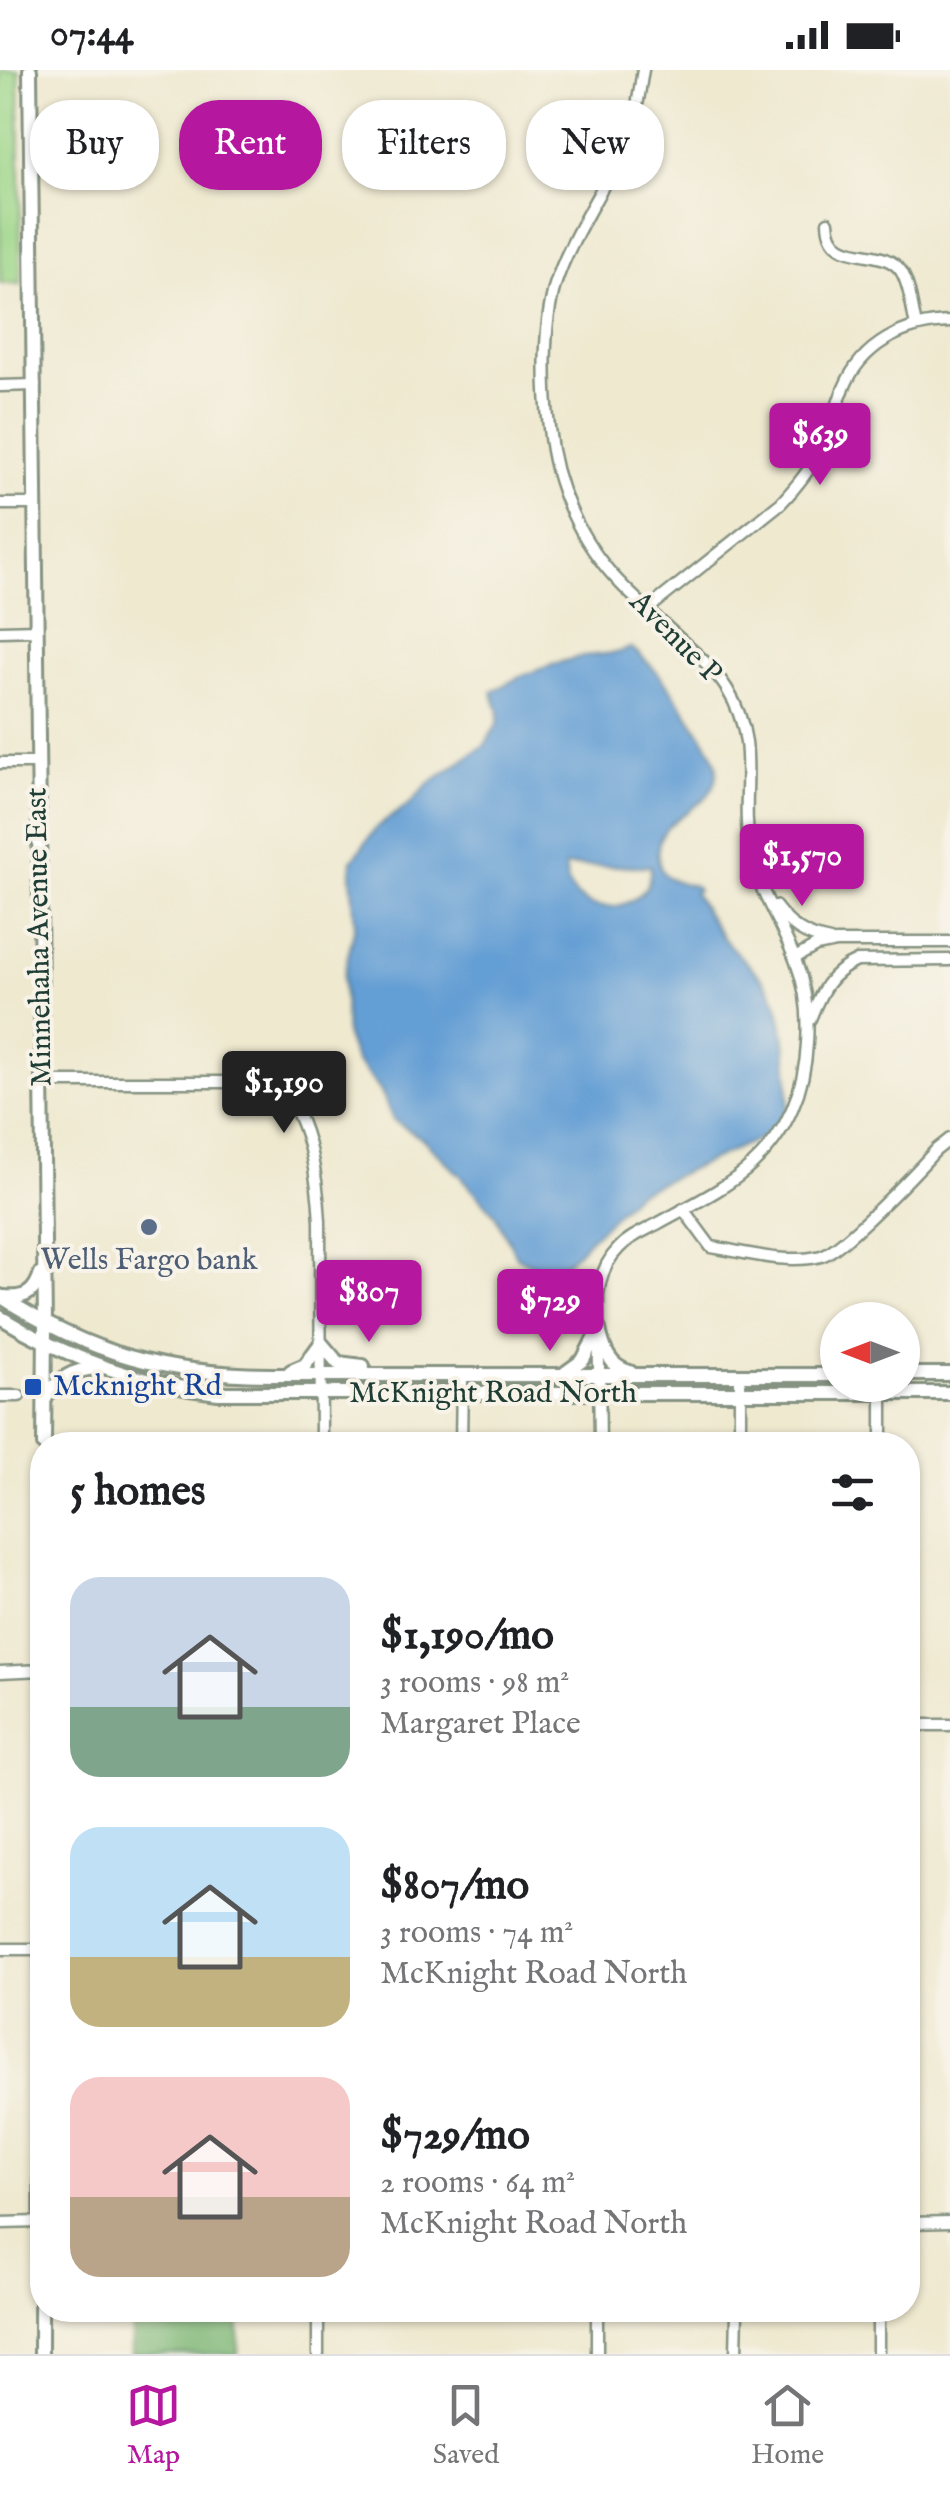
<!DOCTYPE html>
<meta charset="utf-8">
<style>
body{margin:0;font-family:"IM FELL English",serif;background:#f2f2f2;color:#202124;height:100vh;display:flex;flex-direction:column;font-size:38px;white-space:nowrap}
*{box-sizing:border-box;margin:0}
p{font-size:32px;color:#757577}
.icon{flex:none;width:55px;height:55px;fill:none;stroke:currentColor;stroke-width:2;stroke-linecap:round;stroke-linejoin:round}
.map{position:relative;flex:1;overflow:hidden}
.drawer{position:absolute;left:30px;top:1362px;width:890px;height:890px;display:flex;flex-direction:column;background:#fff;border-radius:40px;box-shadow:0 2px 8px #0004}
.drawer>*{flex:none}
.banner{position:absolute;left:30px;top:30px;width:890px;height:90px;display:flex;gap:20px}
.needle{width:65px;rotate:270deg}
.tools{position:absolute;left:820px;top:1232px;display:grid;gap:20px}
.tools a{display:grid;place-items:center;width:100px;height:100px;border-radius:50%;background:#fff;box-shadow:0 2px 8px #0004;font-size:50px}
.price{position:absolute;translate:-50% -85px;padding:0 22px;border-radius:10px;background:#b5179e;color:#fff;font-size:32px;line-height:65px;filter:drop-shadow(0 2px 5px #0008)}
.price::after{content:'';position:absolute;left:50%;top:60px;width:30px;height:22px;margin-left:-15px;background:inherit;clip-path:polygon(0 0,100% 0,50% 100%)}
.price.active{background:#222;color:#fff}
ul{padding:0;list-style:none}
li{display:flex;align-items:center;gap:30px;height:250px;padding:0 40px}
li span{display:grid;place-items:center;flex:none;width:280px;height:200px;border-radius:30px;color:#555}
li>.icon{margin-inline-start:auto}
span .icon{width:120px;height:120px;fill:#fffc;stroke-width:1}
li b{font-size:42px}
h2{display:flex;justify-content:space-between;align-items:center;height:120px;padding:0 40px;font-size:42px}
.pill{padding:0 35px;border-radius:40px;background:#fff;box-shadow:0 2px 8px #0004;font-size:35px;line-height:90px}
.pill.active{background:#b5179e;color:#fff}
.status{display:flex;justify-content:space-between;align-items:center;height:70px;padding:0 50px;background:#fff;direction:ltr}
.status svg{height:28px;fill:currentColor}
.menu{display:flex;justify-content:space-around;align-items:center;height:140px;border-top:2px solid #e0e0e0;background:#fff;font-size:28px;color:#757577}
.menu a{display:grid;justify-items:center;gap:5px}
.menu .active{color:#b5179e}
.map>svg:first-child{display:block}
.green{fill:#9bd587;stroke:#5d895e;stroke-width:2.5}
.forest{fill:#7cb674;stroke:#4e7a54;stroke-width:2.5}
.water{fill:#649ed4;stroke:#426e84;stroke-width:2.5;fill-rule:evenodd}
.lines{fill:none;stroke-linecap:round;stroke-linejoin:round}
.minor-casing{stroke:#879382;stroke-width:15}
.major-casing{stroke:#879382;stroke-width:18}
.minor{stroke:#fff;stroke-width:10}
.major{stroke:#fff;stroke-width:12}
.service-dot{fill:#5c6f8a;stroke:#f7f3e8;stroke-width:4}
.transit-dot{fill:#1a4fb4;stroke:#f7f3e8;stroke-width:4}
.labels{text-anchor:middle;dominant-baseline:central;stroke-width:8;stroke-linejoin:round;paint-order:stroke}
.street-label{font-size:30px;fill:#1f3d34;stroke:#f7f3e8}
.service-label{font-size:30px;fill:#4e5e75;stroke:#f7f3e8}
.transit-label{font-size:30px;fill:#164399;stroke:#f7f3e8;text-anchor:start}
</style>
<div class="status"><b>07:44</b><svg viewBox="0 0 49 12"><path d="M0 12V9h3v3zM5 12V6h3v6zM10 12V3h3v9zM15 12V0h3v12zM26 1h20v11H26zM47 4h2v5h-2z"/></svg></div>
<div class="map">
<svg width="950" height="2284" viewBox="0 0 950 2284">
<rect width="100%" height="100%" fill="#f7f3e8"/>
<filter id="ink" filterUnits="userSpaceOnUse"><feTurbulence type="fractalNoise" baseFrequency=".01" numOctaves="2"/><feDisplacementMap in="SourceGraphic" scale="20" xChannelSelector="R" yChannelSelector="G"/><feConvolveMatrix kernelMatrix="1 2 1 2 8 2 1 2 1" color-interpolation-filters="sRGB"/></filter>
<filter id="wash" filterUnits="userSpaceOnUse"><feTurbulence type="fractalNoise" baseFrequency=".0048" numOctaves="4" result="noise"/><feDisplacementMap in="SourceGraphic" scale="40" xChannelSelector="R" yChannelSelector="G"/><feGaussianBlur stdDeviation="2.25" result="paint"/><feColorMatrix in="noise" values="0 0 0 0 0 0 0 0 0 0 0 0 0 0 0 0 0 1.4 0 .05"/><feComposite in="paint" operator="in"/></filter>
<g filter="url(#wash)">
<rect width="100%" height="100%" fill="#efe9d0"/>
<!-- green -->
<polygon class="green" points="0,0 19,0 21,214 0,213"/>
<!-- forest -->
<polygon class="forest" points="132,2240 239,2240 238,2284 132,2284"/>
<!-- water -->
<path class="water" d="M632,578C662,604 674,623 695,655C704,669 718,686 717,704C714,743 653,743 658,787C660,811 676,811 695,816L698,820L694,823C703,837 712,854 723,868C740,889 767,907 777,933C785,954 796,1036 782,1053C766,1072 749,1070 730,1082L636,1123L564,1195L541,1200L517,1187L494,1143L460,1105L424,1070L393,1050L380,1019L355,990L346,967L343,909L355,855L351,805L352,791L377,757L412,732L427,715L485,675L498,652L499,641L492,622L521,606L561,592L584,586L615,583ZM565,796H651C651,798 649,811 648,813C635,842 588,845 571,819C566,812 566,803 565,796Z"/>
</g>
<g filter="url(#ink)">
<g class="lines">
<defs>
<g id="minor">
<path d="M828,152C830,198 882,173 901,201C910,215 912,239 916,256"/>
<polyline points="0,316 35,315"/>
<polyline points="0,434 36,434"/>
<path d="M648,539L781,433C795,418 809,402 818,383C830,362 835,339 844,318C862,274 905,253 950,252"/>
<polyline points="0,561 37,560"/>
<polyline points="0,693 39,693"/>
<path d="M775,836C791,857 804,866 830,871"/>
<polyline points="795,888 816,876 836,872 950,872"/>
<path d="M810,949C821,922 829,903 857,891L950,890"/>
<path d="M42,1012H252C262,1013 274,1014 282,1021C310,1048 318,1115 320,1151L321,1375"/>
<path d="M683,1139L711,1177C745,1182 786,1195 821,1186C841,1181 918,1100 936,1080L950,1069"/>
<polyline points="740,1305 740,1375"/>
<polyline points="0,1326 19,1326"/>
<polyline points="461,1375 462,1306"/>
<path d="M600,1375L598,1225C600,1206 606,1191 619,1178C629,1167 644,1161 657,1154C689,1136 726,1119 753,1094C787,1063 805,1019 807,973C809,945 806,918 796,892C782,854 757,820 750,780C739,721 762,676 727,619C712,595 689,578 669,559C653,544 635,529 620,513C580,472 554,415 549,358C544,314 543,257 555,215C571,165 607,115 629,66C637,46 639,22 643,0"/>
<polyline points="882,1375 882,1315"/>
<polyline points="0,1602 42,1600"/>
<polyline points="908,1655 950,1655"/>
<polyline points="0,1879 42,1879"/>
<polyline points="0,2153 41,2152"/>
<polyline points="908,2153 950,2152"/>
<polyline points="318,2284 318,2240"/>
<polyline points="597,2284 597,2240"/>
<polyline points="736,2284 737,2240"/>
<polyline points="878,2284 878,2240"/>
</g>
<g id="major">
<polyline points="30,0 45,1254 44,1375"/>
<path d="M0,1226C89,1284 167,1305 274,1305H838"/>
<path d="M4,1227C25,1229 35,1223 41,1203"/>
<path d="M0,1247C68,1289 138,1314 218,1323H950"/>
<path d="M599,1259C603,1278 609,1297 630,1302"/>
<polyline points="291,1301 305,1295 321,1273 338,1293 363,1296"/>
<polyline points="565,1303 583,1290 598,1261"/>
<polyline points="902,1304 950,1304"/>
<path d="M45,1329C57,1308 74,1299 98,1298"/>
<polyline points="41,2284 42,1781"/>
</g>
</defs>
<!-- minor casing -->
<use href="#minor" class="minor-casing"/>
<!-- major casing -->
<use href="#major" class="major-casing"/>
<!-- minor -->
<use href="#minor" class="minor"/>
<!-- major -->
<use href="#major" class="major"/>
</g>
</g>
<!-- markers -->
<circle class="service-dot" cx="149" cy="1157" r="10"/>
<rect class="transit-dot" x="23" y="1307" width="20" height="20" rx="5"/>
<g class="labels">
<!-- street labels -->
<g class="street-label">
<text transform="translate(675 568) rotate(45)">Avenue P</text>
<text transform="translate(40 867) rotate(-91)">Minnehaha Avenue East</text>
<text x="493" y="1324">McKnight Road North</text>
</g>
<!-- service labels -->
<g class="service-label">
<text x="149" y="1191">Wells Fargo bank</text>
</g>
<!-- transit labels -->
<g class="transit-label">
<text x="53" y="1317">Mcknight Rd</text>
</g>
</g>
</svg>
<div class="tools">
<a><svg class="needle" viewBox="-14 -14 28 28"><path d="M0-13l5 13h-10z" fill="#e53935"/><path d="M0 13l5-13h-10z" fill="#757577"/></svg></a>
</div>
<b class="price" style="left:820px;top:418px">$639</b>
<b class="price" style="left:802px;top:839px">$1,570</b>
<b class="price active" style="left:284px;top:1066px">$1,190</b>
<b class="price" style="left:369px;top:1275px">$807</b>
<b class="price" style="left:550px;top:1284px">$729</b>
<div class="banner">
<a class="pill">Buy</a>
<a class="pill active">Rent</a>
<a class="pill">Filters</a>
<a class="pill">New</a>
</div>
<section class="drawer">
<h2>5 homes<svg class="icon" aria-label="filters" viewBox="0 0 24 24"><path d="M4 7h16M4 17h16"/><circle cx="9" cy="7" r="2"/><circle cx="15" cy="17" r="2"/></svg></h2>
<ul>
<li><span style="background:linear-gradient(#c9d6e8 65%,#7fa58c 0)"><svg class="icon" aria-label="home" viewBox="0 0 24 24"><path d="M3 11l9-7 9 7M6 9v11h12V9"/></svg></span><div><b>$1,190/mo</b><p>3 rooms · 98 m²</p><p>Margaret Place</p></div></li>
<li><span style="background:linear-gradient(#bfe0f5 65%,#c2b280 0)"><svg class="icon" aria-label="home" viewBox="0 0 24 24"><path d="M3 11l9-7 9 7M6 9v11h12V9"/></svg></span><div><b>$807/mo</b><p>3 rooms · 74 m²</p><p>McKnight Road North</p></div></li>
<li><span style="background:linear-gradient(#f6c9c9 60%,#b9a48a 0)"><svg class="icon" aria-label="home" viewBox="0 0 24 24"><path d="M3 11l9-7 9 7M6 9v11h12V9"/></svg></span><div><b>$729/mo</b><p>2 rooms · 64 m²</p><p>McKnight Road North</p></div></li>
</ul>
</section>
</div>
<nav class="menu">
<a class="active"><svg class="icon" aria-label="map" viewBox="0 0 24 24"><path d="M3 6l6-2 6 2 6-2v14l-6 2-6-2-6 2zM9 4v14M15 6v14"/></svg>Map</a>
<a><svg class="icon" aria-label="saved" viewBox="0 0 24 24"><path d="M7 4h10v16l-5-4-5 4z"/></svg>Saved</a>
<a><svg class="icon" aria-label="home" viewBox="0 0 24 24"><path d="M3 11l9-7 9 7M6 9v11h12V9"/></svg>Home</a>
</nav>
